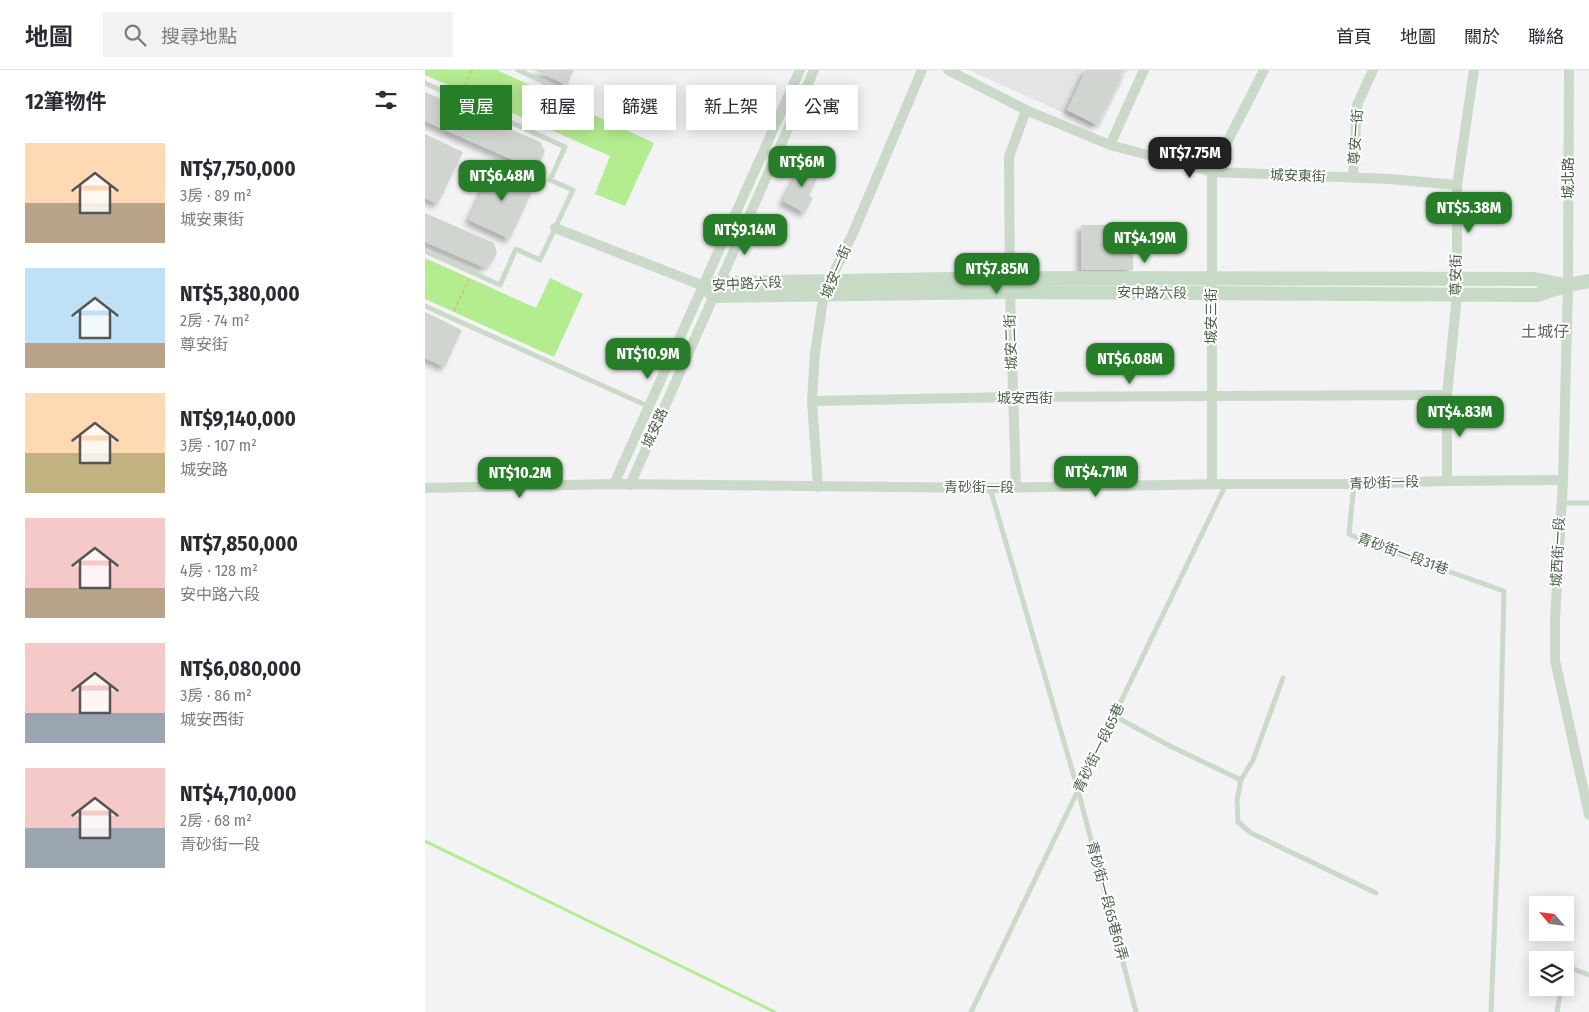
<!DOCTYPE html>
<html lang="zh-TW">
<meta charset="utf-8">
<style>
body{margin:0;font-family:"Fira Sans Condensed","Noto Sans TC",sans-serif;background:#f2f2f3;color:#2b2b33;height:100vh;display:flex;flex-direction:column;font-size:19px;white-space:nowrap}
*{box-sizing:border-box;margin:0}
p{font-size:16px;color:#7c7c81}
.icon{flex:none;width:28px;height:28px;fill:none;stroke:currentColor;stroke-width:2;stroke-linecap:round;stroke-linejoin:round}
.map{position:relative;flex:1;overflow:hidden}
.drawer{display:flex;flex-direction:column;background:#fff;width:425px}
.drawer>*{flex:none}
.top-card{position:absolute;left:15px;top:15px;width:475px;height:45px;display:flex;gap:10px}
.needle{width:32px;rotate:298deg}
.fabs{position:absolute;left:1104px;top:826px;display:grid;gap:10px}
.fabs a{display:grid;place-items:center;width:45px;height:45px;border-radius:0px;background:#fff;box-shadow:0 2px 12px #0003;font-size:25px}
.price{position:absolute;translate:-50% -42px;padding:0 11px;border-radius:10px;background:#277e29;color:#fff;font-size:16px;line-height:32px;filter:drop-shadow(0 1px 2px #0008)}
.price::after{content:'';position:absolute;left:50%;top:30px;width:15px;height:11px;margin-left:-8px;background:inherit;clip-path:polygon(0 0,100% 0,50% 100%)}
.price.active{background:#222;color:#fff}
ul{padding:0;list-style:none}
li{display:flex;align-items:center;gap:15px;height:125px;padding:0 25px}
li span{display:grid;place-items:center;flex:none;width:140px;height:100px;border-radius:0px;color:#555}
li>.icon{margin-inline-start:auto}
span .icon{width:60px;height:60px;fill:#fffc;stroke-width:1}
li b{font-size:21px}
h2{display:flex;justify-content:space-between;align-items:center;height:60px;padding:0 25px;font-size:21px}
.tag{padding:0 18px;border-radius:0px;background:#fff;box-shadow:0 2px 12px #0003;font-size:18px;line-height:45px}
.tag.active{background:#277e29;color:#fff}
header{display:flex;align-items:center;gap:30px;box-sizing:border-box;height:70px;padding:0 25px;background:#fff;border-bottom:1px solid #e1e1e2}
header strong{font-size:24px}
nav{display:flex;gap:28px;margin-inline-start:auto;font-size:18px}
.search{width:350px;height:45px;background:#f2f2f3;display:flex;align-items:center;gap:12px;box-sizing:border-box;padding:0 18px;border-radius:0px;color:#7c7c81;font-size:19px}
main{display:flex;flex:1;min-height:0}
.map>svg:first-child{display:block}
.education{fill:#e3e4e5}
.water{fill:#b4ec90}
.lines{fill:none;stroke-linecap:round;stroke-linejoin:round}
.stream{stroke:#b4ec90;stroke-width:3}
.building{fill:#d0d6cf;filter:url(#shadow)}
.path{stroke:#cec67a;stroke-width:2;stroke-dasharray:4 2.5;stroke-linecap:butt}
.lane{stroke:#cbd9c9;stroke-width:5}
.street{stroke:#cbd9c9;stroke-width:10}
.secondary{stroke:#c7dac5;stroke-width:14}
.labels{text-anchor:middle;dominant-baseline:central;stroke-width:4;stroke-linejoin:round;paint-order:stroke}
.street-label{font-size:14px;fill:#4c604a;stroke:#fff}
.quarter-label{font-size:16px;fill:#5f675e;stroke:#fff}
</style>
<header>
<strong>地圖</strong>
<div class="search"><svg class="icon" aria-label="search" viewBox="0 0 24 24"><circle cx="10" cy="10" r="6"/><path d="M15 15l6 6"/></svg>搜尋地點</div>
<nav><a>首頁</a><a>地圖</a><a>關於</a><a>聯絡</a></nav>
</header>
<main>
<section class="drawer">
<h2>12筆物件<svg class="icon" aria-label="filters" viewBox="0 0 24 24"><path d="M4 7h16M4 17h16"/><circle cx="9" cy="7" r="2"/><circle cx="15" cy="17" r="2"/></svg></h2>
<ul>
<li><span style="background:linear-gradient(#ffd9b3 60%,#b9a48a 0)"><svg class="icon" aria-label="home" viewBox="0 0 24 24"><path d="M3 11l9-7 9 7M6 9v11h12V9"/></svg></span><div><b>NT$7,750,000</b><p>3房 · 89 m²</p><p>城安東街</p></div></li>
<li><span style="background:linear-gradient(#bfe0f5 75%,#b9a48a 0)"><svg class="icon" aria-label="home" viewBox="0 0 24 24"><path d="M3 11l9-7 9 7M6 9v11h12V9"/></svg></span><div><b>NT$5,380,000</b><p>2房 · 74 m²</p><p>尊安街</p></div></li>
<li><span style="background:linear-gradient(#ffd9b3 60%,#c2b280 0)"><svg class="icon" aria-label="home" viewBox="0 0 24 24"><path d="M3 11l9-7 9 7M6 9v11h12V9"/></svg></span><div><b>NT$9,140,000</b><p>3房 · 107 m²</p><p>城安路</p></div></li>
<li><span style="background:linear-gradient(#f6c9c9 70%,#b9a48a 0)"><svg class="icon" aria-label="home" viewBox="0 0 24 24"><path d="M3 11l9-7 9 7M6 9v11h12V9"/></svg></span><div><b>NT$7,850,000</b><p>4房 · 128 m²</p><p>安中路六段</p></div></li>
<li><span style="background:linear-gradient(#f6c9c9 70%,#9aa5b1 0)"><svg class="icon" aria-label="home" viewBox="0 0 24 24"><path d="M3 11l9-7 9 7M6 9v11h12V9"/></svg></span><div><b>NT$6,080,000</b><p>3房 · 86 m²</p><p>城安西街</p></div></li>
<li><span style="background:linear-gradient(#f6c9c9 60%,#9aa5b1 0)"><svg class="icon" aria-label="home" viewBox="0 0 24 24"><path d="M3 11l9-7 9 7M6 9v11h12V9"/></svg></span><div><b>NT$4,710,000</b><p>2房 · 68 m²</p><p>青砂街一段</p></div></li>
</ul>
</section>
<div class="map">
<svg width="1164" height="942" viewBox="0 0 1164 942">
<defs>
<filter id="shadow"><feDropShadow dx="-4.5" dy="4.5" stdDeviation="2.5" flood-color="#0004"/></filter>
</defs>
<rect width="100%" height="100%" fill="#f3f2f4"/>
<!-- education -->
<polygon class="education" points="544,0 703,0 674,59"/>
<!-- water -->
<g class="water">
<polygon points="0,0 72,0 229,73 200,136 170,124 185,86 0,5"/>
<polygon points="0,188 111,238 125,208 158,224 129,287 0,229"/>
</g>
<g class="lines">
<!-- stream -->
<polyline class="stream" points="0,771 350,942"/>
</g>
<!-- building -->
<g class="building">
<polygon points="109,0 149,0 142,15"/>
<polygon points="661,0 699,0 695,6 697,7 672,55 642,40"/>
<polygon points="0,22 115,72 120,81 115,93 104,97 0,51"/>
<polygon points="0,64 38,82 13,134 0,128"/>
<polygon points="378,93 395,101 384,126 388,128 380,143 358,131"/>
<polygon points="69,96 110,115 85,169 44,150"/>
<polygon points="0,143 69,173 72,183 67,193 58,197 0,172"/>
<rect x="656" y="155" width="52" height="45"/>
<polygon points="0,242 37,260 20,297 0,288"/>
</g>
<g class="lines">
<!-- path -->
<g class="path">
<polyline points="38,22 47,0"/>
<polyline points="113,57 127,24"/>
<polyline points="29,241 44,209"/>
</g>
<!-- lane -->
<g class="lane">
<polyline points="93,0 154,28"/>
<polyline points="0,13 140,77 125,110 148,120 115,190 91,179 75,215 0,181"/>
<polyline points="0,236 225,337"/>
<polyline points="929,414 924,464 949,475 1079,521 1073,772 1066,942"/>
<polyline points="565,418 653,720 711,942"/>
<polyline points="1136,433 1164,433"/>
<polyline points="858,608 828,690 816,710 812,730 813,752 826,763 951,823"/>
<polyline points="689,646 747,677 816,710"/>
<polyline points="1140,897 1143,897 1164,905"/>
<polyline points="546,942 801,414"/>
<polyline points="1132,942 1136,918"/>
</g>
<!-- street -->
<g class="street">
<polyline points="523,0 601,40 685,75 787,102 965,109 1032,115"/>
<polyline points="1144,0 1143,215 1138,410 1130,550 1130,590 1164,745"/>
<polyline points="685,75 719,0"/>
<polyline points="928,108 932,35 948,0"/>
<polyline points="130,158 279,216"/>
<polyline points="387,331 588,327 1022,325"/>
<polyline points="1022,411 1022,325 1032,225 1032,115 1049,0"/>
<polyline points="189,414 375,0"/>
<polyline points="787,414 787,102 839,0"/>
<polyline points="205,415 389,0"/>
<polyline points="393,417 387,331 390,283 399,223 429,161 497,0"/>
<polyline points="591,417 585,222 584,87 601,40"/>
<polyline points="0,418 189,414 565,418 801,414 929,414 1022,411 1138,410"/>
</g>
<!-- secondary -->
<g class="secondary">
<polyline points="279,216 289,226 585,222 1112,225 1143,215 1164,211"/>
<polyline points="279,216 295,213 585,208 1109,209 1140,215"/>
</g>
</g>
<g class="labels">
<!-- street labels -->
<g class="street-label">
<text transform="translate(931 67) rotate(-86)">尊安一街</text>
<text transform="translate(873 106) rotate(2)">城安東街</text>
<text transform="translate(1143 108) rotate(-90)">城北路</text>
<text transform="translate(411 202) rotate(-67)">城安一街</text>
<text transform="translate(1031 205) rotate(-89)">尊安街</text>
<text transform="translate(322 214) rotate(-3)">安中路六段</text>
<text transform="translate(727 223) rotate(1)">安中路六段</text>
<text transform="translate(786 246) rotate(-90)">城安三街</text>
<text transform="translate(586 272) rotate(-92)">城安二街</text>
<text x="600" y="328">城安西街</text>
<text transform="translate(230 358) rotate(-66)">城安路</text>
<text transform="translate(959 413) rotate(-2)">青砂街一段</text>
<text x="554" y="417">青砂街一段</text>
<text transform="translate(1133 482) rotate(-87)">城西街一段</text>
<text transform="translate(978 484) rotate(20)">青砂街一段31巷</text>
<text transform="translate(674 678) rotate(-64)">青砂街一段65巷</text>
<text transform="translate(682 831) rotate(75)">青砂街一段65巷61弄</text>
</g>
<!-- quarter labels -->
<g class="quarter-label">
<text x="1120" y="261">土城仔</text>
</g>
</g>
</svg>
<div class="fabs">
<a><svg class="needle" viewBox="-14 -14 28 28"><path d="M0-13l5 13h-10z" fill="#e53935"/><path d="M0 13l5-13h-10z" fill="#7c7c81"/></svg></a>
<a><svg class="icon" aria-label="layers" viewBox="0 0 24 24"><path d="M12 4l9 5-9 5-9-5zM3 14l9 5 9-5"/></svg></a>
</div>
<b class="price active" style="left:765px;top:109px">NT$7.75M</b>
<b class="price" style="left:377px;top:118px">NT$6M</b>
<b class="price" style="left:77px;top:132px">NT$6.48M</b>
<b class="price" style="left:1044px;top:164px">NT$5.38M</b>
<b class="price" style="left:320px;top:186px">NT$9.14M</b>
<b class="price" style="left:720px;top:194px">NT$4.19M</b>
<b class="price" style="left:572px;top:225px">NT$7.85M</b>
<b class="price" style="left:223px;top:310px">NT$10.9M</b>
<b class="price" style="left:705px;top:315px">NT$6.08M</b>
<b class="price" style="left:1035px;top:368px">NT$4.83M</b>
<b class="price" style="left:671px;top:428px">NT$4.71M</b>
<b class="price" style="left:95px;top:429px">NT$10.2M</b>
<div class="top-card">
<a class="tag active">買屋</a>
<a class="tag">租屋</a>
<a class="tag">篩選</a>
<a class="tag">新上架</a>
<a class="tag">公寓</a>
</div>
</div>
</main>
